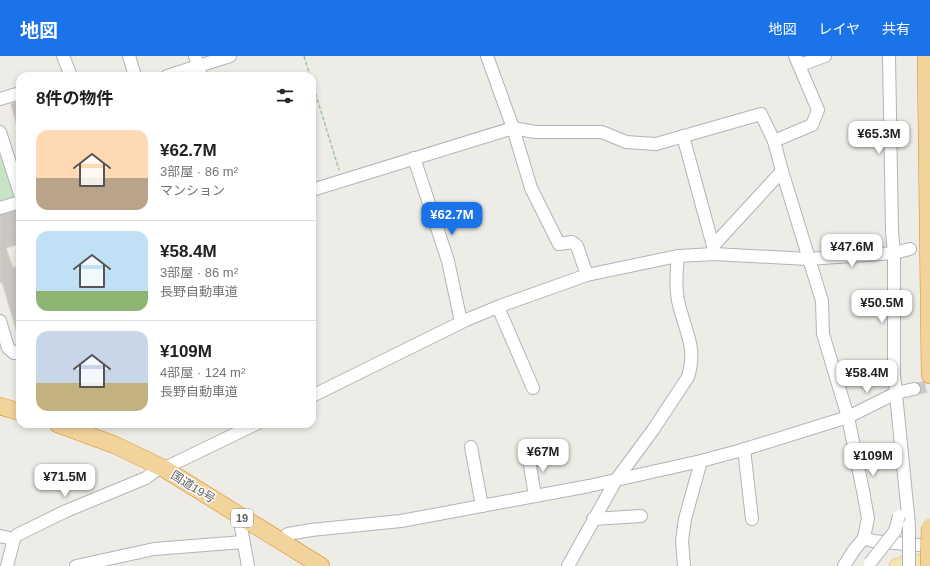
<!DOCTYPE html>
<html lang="ja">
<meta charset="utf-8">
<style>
body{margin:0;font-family:Arial,"Noto Sans JP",sans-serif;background:#f6f6f6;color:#202124;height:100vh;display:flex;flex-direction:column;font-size:15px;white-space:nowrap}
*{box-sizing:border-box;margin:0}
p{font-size:13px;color:#757577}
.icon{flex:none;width:22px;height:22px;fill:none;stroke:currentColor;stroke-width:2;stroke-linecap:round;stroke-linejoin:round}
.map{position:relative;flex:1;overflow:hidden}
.panel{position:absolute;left:16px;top:16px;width:300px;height:356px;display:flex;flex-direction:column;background:#fff;border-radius:12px;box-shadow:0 2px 6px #0003}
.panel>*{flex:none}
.price{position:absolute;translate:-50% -34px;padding:0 9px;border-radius:8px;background:#fff;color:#222;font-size:13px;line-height:26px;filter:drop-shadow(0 1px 2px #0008)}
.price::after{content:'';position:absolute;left:50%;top:24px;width:12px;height:9px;margin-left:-6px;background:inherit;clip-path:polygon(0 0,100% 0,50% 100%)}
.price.current{background:#1a73e8;color:#fff}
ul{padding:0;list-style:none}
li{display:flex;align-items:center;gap:12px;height:100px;padding:0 20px}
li+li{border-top:1px solid #e0e0e0}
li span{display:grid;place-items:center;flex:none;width:112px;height:80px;border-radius:12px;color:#555}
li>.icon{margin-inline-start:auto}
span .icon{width:48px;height:48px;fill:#fffc;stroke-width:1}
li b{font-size:17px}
h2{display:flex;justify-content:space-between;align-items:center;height:48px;padding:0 20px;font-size:17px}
header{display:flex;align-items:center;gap:24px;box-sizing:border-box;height:56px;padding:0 20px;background:#1a73e8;color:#fff}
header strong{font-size:19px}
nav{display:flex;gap:22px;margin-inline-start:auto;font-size:14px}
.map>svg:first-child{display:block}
.green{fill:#c9e3c6}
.building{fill:#cac7c3;stroke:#d3cdc5}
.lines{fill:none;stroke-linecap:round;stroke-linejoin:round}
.minor-tunnel{stroke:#cacac6;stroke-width:12;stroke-dasharray:12 6;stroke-linecap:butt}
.minor-casing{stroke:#b1b4b7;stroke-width:14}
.major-casing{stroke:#e2b56c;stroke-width:16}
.highway-casing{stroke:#db8b1a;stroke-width:18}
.path{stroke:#a0c3a6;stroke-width:1.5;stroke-dasharray:4 2;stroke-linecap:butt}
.minor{stroke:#fff;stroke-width:12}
.major{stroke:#f6e5b4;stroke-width:15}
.highway{stroke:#f1d39b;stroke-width:17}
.minor-bridge-casing{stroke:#b1b4b7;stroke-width:14;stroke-linecap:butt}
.highway-bridge-casing{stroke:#db8b1a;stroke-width:18;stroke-linecap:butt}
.minor-bridge{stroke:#fff;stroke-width:12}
.highway-bridge{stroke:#f1d39b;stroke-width:17}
.labels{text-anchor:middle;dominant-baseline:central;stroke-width:3;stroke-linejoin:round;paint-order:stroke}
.shield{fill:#fff;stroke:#8e9193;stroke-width:1}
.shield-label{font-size:11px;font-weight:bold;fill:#5e6265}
.street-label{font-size:12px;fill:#5e6265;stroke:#fff}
</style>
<header>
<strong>地図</strong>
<nav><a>地図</a><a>レイヤ</a><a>共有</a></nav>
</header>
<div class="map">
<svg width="930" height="510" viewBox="0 0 930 510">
<rect width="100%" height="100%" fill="#eeece6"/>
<!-- green -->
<polygon class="green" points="0,84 19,143 0,149"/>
<!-- building -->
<g class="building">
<polygon points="20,45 20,72 18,73 11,48"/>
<polygon points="18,154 20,161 20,171 15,173 19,188 6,192 13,212 20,210 20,222 16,223 20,235 20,280 18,280 2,226 0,227 0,159"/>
</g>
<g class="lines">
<!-- minor-tunnel -->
<polyline class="minor-tunnel" points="914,333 930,330"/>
<defs>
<g id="minor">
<polyline points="63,0 71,20"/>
<polyline points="129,0 135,20"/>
<polyline points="195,0 201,20"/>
<polyline points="487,0 513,72 531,132 559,188 572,186 577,190 587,219"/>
<polyline points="889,0 892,175 894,197 894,318 909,469"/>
<polyline points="800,9 825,0"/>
<polyline points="167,20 230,0"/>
<polyline points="0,43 20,37"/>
<polyline points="0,76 20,138"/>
<polyline points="683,80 713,190 714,198"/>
<polyline points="774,85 812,69 818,54 795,0"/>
<polyline points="414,102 448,205 461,266"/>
<polyline points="312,134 513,72 535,76 602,76 626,86 656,88 761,58 774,85 782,115 822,245 823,278 848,361 863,435 868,462 864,482 854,494 844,510"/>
<polyline points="0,152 20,146"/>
<polyline points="713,190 782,115"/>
<polyline points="498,251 533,332"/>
<polyline points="0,265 8,292 14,297 20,295"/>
<polyline points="312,340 466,264 500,250 587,219 678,200 714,198 808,203 894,197 910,193"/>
<polyline points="471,391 482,450"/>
<polyline points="744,393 752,463"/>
<polyline points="528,398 535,440"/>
<polyline points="239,460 248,510"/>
<polyline points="593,463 641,460"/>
<polyline points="0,480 14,483"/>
<polyline points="864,482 873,485 930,490"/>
<polyline points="281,485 288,478 311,474 401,465 589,430 701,405 742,394 848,361 896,337 914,333"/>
<polyline points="7,510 14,483 17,479 66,455 146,422 155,415 171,409 256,368"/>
<polyline points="76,510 154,493 243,486"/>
<path d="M568,510L616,424L653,374L688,321C697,292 686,277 679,249C675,233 676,217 678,200"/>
<polyline points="684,510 682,485 685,463 701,405"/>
</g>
<polyline id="major" points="897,510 906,507 930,505"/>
<g id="highway">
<polyline points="926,0 930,319"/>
<polyline points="0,350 20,356"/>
<polyline points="58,368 115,389 163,412 321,510"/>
</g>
</defs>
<!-- minor casing -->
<use href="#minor" class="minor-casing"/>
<!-- major casing -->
<use href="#major" class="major-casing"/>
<!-- highway casing -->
<use href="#highway" class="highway-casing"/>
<!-- path -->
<g class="path">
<polyline points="304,0 310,20"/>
<polyline points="312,26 339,114"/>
</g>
<!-- minor -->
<use href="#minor" class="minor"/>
<!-- major -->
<use href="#major" class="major"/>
<!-- highway -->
<use href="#highway" class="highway"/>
<defs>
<g id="minor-bridge">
<polyline points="870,507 895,475 899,460"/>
<polyline points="909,510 909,469"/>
</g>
<polyline id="highway-bridge" points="929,510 930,471"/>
</defs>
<!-- minor-bridge casing -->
<use href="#minor-bridge" class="minor-bridge-casing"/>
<!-- highway-bridge casing -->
<use href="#highway-bridge" class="highway-bridge-casing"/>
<!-- minor-bridge -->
<use href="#minor-bridge" class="minor-bridge"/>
<!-- highway-bridge -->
<use href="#highway-bridge" class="highway-bridge"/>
</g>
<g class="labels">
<!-- shield labels -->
<rect class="shield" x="231" y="453" width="22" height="18" rx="3"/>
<g class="shield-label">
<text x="242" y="462">19</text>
</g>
<!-- street labels -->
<g class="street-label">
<text transform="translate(193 431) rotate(32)">国道19号</text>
</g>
</g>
</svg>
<b class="price" style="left:879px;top:99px">¥65.3M</b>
<b class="price current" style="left:452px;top:180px">¥62.7M</b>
<b class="price" style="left:852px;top:212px">¥47.6M</b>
<b class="price" style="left:882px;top:268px">¥50.5M</b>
<b class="price" style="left:867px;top:338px">¥58.4M</b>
<b class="price" style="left:543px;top:417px">¥67M</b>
<b class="price" style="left:873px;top:421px">¥109M</b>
<b class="price" style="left:65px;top:442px">¥71.5M</b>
<section class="panel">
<h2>8件の物件<svg class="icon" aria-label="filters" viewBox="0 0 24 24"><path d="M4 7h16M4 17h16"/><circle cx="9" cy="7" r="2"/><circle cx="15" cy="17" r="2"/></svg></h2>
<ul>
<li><span style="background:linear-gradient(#ffd9b3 60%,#b9a48a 0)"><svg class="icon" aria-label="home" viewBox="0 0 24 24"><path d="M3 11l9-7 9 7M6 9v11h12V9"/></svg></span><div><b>¥62.7M</b><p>3部屋 · 86 m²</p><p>マンション</p></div></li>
<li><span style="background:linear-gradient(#bfe0f5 75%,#8fb573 0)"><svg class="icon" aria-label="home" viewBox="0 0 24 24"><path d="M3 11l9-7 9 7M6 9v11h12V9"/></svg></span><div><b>¥58.4M</b><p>3部屋 · 86 m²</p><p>長野自動車道</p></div></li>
<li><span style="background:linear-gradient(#c9d6e8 65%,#c2b280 0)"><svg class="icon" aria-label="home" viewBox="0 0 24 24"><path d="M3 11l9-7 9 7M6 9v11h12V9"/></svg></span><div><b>¥109M</b><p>4部屋 · 124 m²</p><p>長野自動車道</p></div></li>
</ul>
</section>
</div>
